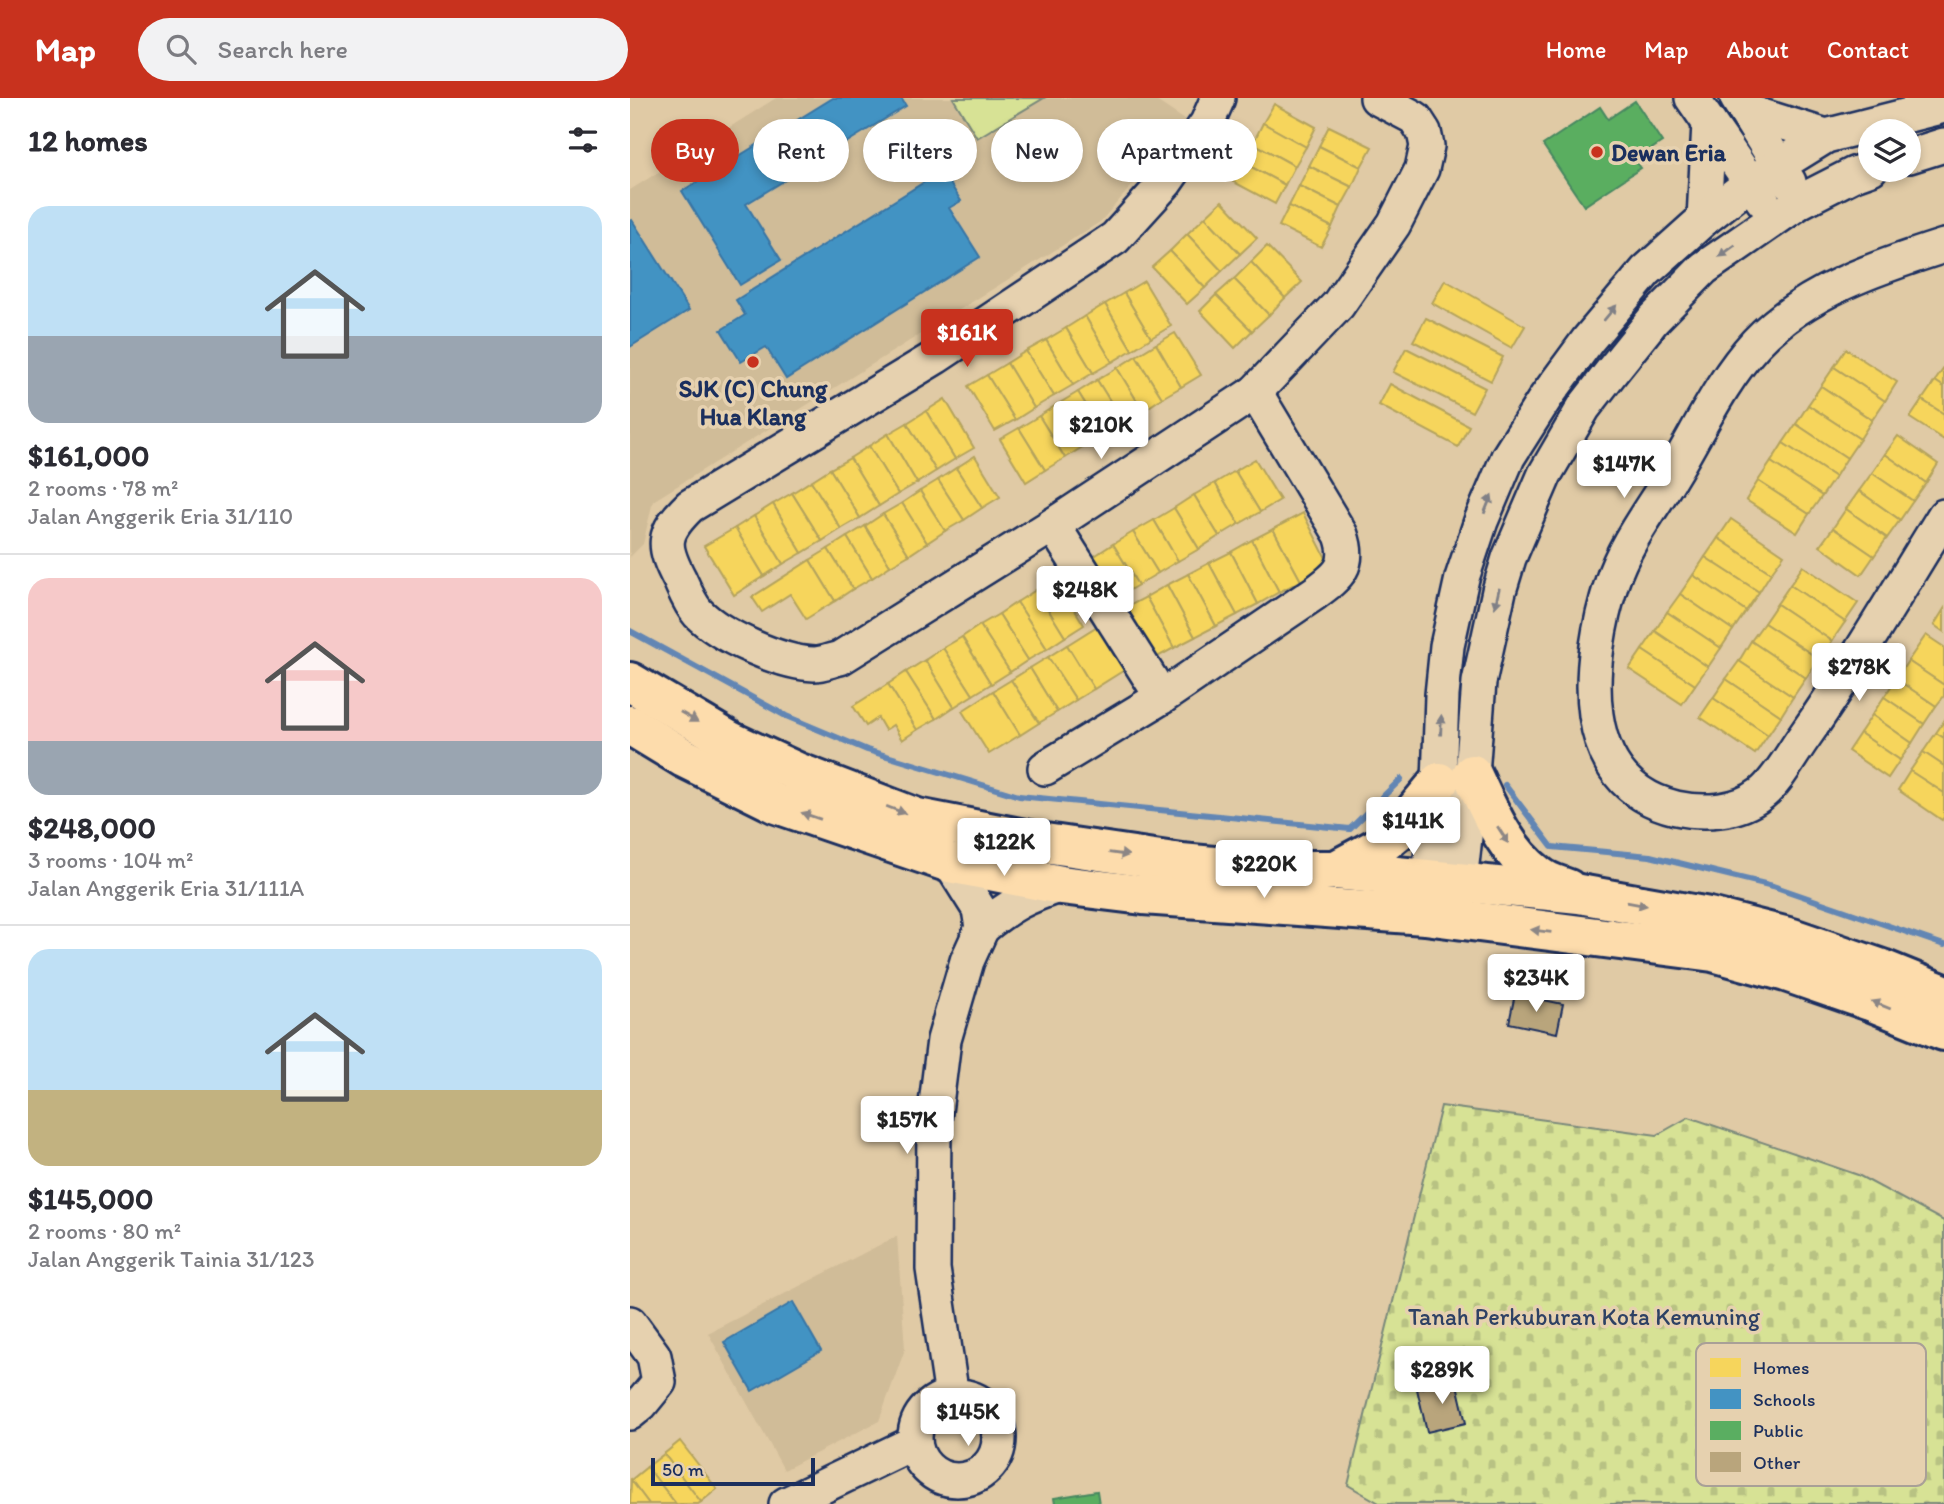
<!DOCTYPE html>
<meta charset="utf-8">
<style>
body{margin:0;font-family:Itim,sans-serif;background:#f2f2f3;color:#2b2b33;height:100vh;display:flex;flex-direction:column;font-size:26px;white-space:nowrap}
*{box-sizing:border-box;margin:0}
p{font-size:23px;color:#7c7c81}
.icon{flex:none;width:38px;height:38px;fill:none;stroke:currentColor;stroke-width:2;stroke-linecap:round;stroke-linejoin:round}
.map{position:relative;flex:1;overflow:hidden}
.details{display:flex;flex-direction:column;background:#fff;width:630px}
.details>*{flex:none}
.hud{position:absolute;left:21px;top:21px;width:665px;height:63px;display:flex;gap:14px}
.controls{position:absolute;left:1228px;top:21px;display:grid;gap:14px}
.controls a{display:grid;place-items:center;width:63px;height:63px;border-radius:50%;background:#fff;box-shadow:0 4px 10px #0003;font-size:35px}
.scale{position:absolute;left:21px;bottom:18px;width:164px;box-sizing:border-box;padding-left:7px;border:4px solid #1b2f5e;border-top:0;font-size:19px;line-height:24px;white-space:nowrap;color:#1b2f5e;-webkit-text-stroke:5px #e6d1af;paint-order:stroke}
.price{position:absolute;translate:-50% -60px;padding:0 16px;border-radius:7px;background:#fff;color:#222;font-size:23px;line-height:46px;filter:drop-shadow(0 2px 4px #0008)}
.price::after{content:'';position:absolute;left:50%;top:42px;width:21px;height:16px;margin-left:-10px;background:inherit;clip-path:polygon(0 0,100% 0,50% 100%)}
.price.active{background:#c8321e;color:#fff}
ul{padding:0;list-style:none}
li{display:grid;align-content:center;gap:14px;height:371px;padding:0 28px}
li+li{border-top:2px solid #e1e1e2}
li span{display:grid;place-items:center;height:217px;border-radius:21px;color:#555}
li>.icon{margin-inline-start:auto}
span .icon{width:126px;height:126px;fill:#fffc;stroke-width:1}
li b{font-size:30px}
h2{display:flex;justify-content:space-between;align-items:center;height:84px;padding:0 28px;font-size:30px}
.chip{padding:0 24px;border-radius:32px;background:#fff;box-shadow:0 4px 10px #0003;font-size:24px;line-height:63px}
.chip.active{background:#c8321e;color:#fff}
header{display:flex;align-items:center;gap:42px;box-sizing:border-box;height:98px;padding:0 35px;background:#c8321e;color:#fff}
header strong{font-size:33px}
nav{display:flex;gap:38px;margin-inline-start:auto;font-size:24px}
.search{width:490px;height:63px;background:#f2f2f3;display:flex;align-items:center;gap:18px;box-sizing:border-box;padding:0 24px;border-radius:38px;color:#7c7c81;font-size:26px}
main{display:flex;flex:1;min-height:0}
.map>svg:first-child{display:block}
.built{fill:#d0bc98}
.cemetery{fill:url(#cemetery-stones);stroke:#79887a;stroke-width:2}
.garden{fill:#d7e295;stroke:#79887a;stroke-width:2}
.homes{fill:#f6d55c;stroke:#b4a35d;stroke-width:2}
.schools{fill:#4393c3;stroke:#3775a5;stroke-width:2}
.public{fill:#5aae61;stroke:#478860;stroke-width:2}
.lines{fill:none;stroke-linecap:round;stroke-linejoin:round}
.stream{stroke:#6286b4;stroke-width:6}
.building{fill:#b9a57c;stroke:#1b2f5e;stroke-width:2}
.minor-casing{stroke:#1b2f5e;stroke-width:38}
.major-casing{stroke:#1b2f5e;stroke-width:44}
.minor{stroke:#e6d1af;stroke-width:33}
.major{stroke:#fddcac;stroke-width:38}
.oneway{fill:#808086}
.oneway2{fill:#8c8685}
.poi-dot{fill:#c8321e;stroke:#e6d1af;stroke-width:2.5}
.labels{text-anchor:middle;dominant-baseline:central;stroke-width:7;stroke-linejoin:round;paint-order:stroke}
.poi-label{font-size:24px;font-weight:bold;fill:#1b2f5e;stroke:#e6d1af;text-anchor:start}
.park-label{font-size:24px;fill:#2e4164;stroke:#e6d1af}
.key{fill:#e6d1af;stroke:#a9a097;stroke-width:2}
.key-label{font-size:19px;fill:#1b2f5e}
</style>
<header>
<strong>Map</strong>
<div class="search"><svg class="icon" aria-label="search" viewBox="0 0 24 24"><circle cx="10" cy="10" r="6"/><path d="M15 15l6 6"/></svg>Search here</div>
<nav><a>Home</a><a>Map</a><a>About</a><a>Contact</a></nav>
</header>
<main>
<section class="details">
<h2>12 homes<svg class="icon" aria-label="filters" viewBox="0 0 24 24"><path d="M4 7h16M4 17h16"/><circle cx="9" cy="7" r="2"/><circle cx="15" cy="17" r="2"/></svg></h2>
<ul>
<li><span style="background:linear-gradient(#bfe0f5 60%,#9aa5b1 0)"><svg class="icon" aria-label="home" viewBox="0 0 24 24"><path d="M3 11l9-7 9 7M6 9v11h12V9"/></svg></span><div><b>$161,000</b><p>2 rooms · 78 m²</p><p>Jalan Anggerik Eria 31/110</p></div></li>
<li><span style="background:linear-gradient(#f6c9c9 75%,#9aa5b1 0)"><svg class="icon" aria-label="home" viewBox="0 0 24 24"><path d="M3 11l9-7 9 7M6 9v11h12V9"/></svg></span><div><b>$248,000</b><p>3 rooms · 104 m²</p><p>Jalan Anggerik Eria 31/111A</p></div></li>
<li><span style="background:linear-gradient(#bfe0f5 65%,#c2b280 0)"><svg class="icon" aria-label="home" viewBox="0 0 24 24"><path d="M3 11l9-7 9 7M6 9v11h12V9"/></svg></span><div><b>$145,000</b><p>2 rooms · 80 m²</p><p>Jalan Anggerik Tainia 31/123</p></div></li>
</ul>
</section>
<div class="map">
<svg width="1314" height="1406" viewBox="0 0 1314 1406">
<defs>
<pattern id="cemetery-stones" width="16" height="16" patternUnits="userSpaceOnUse" patternTransform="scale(1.75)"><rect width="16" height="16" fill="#d7e295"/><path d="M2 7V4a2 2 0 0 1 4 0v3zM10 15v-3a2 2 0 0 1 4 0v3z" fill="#b8c283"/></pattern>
</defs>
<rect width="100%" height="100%" fill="#e0caa5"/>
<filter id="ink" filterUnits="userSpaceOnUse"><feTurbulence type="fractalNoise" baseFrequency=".0143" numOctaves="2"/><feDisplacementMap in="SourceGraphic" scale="14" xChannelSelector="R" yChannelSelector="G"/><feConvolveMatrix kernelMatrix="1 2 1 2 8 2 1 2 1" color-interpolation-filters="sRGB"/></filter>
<g filter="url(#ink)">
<!-- built -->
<g class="built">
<polygon points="146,0 522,0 558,24 470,124 23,403 13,446 0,459 0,92"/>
<polygon points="267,1138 275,1251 249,1323 154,1372 78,1235"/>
</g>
<!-- cemetery -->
<polygon class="cemetery" points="811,1008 1027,1037 1059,1019 1228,1077 1314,1123 1314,1406 751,1406 718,1387"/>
<!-- garden -->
<polygon class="garden" points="323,0 414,0 347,40"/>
<!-- homes -->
<g class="homes">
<polygon points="644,6 686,29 676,49 633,25"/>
<polygon points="633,25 676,49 665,68 623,45"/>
<polygon points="699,28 742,49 731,69 689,48"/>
<polygon points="623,45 665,68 655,87 612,64"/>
<polygon points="689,48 731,69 722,89 679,68"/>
<polygon points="612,64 655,87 645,106 602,83"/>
<polygon points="679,68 722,89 711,109 669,88"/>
<polygon points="669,88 711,109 702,129 659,108"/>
<polygon points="592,103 627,140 610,156 575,119"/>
<polygon points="659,108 702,129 691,149 649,128"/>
<polygon points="575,119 610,156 592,173 557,136"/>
<polygon points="557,136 592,173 575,190 540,153"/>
<polygon points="637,148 672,184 655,200 621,164"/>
<polygon points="540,153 575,190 557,206 522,169"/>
<polygon points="621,164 655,200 639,217 604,181"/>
<polygon points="604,181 639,217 622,233 586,197"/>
<polygon points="815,182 895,228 882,250 802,205"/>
<polygon points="514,183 541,228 521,240 494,195"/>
<polygon points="494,195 521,240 502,252 475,206"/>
<polygon points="586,197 622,233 605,250 570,213"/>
<polygon points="475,206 502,252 482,264 455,218"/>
<polygon points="455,218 482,264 463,275 436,230"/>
<polygon points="796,220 873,259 861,283 783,243"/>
<polygon points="436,230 463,275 443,287 416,242"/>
<polygon points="545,235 571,277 551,289 526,246"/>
<polygon points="416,242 443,287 424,298 396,253"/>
<polygon points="526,246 551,289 532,300 506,258"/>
<polygon points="776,250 855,290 842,314 763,274"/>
<polygon points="1216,251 1267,284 1255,303 1204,269"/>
<polygon points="396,253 424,298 404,310 377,265"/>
<polygon points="506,258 532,300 513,313 487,270"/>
<polygon points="377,265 404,310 385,322 357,277"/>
<polygon points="1204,269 1255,303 1242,322 1191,288"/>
<polygon points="487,270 513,313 493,324 467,282"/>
<polygon points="1314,270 1314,289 1305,283"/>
<polygon points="357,277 385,322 365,333 338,288"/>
<polygon points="467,282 493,324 474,336 448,294"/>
<polygon points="1305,283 1314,289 1314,316 1292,302"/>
<polygon points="760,286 839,328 828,349 749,307"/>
<polygon points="1191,288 1242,322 1230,341 1178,307"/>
<polygon points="448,294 474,336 454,348 428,306"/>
<polygon points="315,301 344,350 325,361 296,313"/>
<polygon points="1292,302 1314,316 1314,342 1280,320"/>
<polygon points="428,306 454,348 435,360 409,318"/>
<polygon points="1178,307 1230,341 1217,360 1166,326"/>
<polygon points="296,313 325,361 306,373 277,325"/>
<polygon points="409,318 435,360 415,372 389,330"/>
<polygon points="277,325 306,373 287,385 258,336"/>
<polygon points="1166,326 1217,360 1205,379 1153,345"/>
<polygon points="389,330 415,372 396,384 370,341"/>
<polygon points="258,336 287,385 268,396 239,348"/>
<polygon points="1268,338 1308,366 1296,385 1255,356"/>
<polygon points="1153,345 1205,379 1192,398 1141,364"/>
<polygon points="239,348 268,396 249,408 220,360"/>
<polygon points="1255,356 1296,385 1283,403 1242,375"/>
<polygon points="345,358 370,399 352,410 326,370"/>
<polygon points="220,360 249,408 230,420 200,371"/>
<polygon points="625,361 650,402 630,414 605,373"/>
<polygon points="1141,364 1192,398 1179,416 1128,383"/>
<polygon points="326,370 352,410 334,422 308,382"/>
<polygon points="200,371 230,420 211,431 181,383"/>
<polygon points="605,373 630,414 609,426 585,385"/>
<polygon points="1242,375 1283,403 1270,422 1229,393"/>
<polygon points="308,382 334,422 315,433 290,393"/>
<polygon points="181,383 211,431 192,443 162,395"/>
<polygon points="1128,383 1179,416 1167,435 1116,402"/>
<polygon points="585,385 609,426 589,438 564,397"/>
<polygon points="290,393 315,433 297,445 272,405"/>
<polygon points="1229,393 1270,422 1257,440 1216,411"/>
<polygon points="162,395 192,443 172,455 143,406"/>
<polygon points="564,397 589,438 569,451 544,410"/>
<polygon points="272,405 297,445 279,457 253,416"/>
<polygon points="143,406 172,455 153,466 124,418"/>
<polygon points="544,410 569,451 548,463 524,422"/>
<polygon points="1216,411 1257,440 1244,458 1203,430"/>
<polygon points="673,415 700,468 671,483 643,431"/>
<polygon points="253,416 279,457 260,468 235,428"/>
<polygon points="124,418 153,466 134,478 105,430"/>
<polygon points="1101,421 1154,457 1141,475 1088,440"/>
<polygon points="524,422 548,463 528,475 503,434"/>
<polygon points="235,428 260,468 242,480 217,439"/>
<polygon points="105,430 134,478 104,497 74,448"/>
<polygon points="1203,430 1244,458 1231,477 1190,448"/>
<polygon points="643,431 671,483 649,494 622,442"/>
<polygon points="503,434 528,475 508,487 483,446"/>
<polygon points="217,439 242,480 223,491 198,451"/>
<polygon points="1088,440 1141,475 1129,494 1075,459"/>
<polygon points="622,442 649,494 628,506 601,454"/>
<polygon points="483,446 508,487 488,499 463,459"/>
<polygon points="198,451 223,491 205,503 180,462"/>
<polygon points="601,454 628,506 607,517 579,465"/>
<polygon points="1075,459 1129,494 1116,513 1063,477"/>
<polygon points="180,462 205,503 176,521 160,496 132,514 122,499"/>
<polygon points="579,465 607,517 586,528 558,476"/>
<polygon points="1173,468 1228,505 1215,524 1160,487"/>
<polygon points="558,476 586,528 565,539 537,487"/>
<polygon points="1063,477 1116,513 1103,532 1050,496"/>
<polygon points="425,480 454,527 435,539 406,492"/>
<polygon points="537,487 565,539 544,550 516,499"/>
<polygon points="1160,487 1215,524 1202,543 1147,506"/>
<polygon points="406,492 435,539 417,551 387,504"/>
<polygon points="1050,496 1103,532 1091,550 1037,514"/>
<polygon points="516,499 544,550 522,562 495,510"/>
<polygon points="387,504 417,551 398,562 369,516"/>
<polygon points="1147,506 1202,543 1189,561 1134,525"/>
<polygon points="1314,511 1314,534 1304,527"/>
<polygon points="1037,514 1091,550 1078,569 1025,533"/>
<polygon points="369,516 398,562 380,574 350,527"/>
<polygon points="1134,525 1189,561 1176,580 1121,543"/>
<polygon points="350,527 380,574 361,586 332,539"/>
<polygon points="469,527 496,571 464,591 437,547"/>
<polygon points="1025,533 1078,569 1065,587 1012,552"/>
<polygon points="1296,537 1314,549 1314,587 1278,563"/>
<polygon points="332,539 361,586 343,597 313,550"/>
<polygon points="1121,543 1176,580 1163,599 1109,563"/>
<polygon points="437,547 464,591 446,602 418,559"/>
<polygon points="313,550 343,597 324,609 295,562"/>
<polygon points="1012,552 1065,587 1052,606 999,571"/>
<polygon points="418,559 446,602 427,614 400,570"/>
<polygon points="295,562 324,609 306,621 276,574"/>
<polygon points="1109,563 1163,599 1151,618 1096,581"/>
<polygon points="1278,563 1314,587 1314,598 1306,608 1266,581"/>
<polygon points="400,570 427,614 409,625 381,582"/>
<polygon points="276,574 306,621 287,632 258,586"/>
<polygon points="1096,581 1151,618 1138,637 1083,600"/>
<polygon points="1266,581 1306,608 1294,626 1254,599"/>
<polygon points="381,582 409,625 390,637 363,593"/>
<polygon points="258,586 287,632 272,642 263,627 255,632 248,620 236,628 223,608"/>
<polygon points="363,593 390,637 359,656 332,613"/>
<polygon points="1254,599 1294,626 1282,645 1242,617"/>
<polygon points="1083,600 1138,637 1125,656 1070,619"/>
<polygon points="1242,617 1282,645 1270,662 1230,635"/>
<polygon points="1314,623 1314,640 1306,635"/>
<polygon points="1230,635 1270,662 1258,680 1218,653"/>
<polygon points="1306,635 1314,640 1314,668 1293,654"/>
<polygon points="1293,654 1314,668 1314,695 1280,673"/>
<polygon points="1280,673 1314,695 1314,719 1312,722 1268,692"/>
<polygon points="50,1343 87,1391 71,1404 34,1356"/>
<polygon points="34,1356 71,1404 68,1406 46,1406 17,1369"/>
<polygon points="17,1369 46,1406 19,1406 1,1382"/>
<polygon points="1,1382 19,1406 0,1406"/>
</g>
<!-- schools -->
<g class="schools">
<polygon points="203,0 271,0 276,8 116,106 151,162 110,187 52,93"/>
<polygon points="312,73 331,103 319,110 350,159 156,281 136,249 111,264 91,232 115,217 106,202"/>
<polygon points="2,122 59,212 0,249 0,123"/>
<polygon points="163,1204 191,1253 122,1293 94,1244"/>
</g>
<!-- public -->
<g class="public">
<polygon points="1005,3 1032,44 1005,62 1011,70 954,108 913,47 970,9 978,21"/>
<polygon points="467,1393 469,1406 425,1406 424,1400"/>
</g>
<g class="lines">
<!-- stream -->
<g class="stream">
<polyline points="0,533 156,618 237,652 389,698 720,731 771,681"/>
<polyline points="875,687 922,749 1020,758 1143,788 1314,847"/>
</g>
</g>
<!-- building -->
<g class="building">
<polygon points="885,896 933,906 927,935 879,925"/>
<polygon points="826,1282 836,1325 797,1334 787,1291"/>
</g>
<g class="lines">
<defs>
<g id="minor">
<path d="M588,0L577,25L535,85L485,140L306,259L60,408C31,436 32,448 50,482C55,493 60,506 68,515C90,538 151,565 184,566C192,566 201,562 210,560L423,427L625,294L708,207L764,126L792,71L797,48L794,34L785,20L747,0"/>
<polyline points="1062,0 1133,103"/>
<polyline points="1107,0 1159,84"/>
<polyline points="1116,13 1196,38"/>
<polyline points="1279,58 1314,47"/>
<polyline points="1074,121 1079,25"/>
<path d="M1314,148C1248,169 1175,193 1126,245C1091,283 1069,332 1043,375C1022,411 995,444 982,484C957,561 943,686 1046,710C1074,716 1108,714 1131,696C1148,683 1161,657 1174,639C1224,568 1268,492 1314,418"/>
<polyline points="423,427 532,599"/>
<path d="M415,670L532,599L685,495C708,478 722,468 711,437L625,294"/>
<path d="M320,765L349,811L352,830C381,806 396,799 431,787"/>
<polyline points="796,808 809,684 812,597 817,548 832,480 851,423 878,359 916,299 958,242 1016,173 1074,121 1120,85 1196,38 1314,8"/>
<polyline points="827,811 842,676 849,584 869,493 879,460 915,376 954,309 982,273 1023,222 1074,170 1171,103 1224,76 1241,70"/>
<polyline points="0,1225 24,1258 29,1284 11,1306 0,1315"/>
<circle cx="327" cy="1340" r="42"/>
<polyline points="322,1299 303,1171 304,1022 314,942 337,863 352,830"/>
<polyline points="156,1406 285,1344"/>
</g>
<g id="major">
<polyline points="0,584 100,643 167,674 287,720 415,745 551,765 627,772 706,772 949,796 1079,819 1162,840 1252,871 1314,896"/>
<polyline points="0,627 54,660 147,706 320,765 431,787 513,797 795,817 1083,854 1156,874 1240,903 1314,933"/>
<path d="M842,676C859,712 875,753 908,777C916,784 928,787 938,791"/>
<polyline points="706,772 747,750 769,732 809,684"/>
</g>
</defs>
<!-- minor casing -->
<use href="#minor" class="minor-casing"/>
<!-- major casing -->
<use href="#major" class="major-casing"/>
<!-- minor -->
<use href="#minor" class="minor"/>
<!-- major -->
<use href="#major" class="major"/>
</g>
<!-- one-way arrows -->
<defs><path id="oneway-solid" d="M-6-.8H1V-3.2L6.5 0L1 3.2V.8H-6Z" transform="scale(1.75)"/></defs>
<g class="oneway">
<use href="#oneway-solid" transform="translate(1097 153) rotate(144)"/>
<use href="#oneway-solid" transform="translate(980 215) rotate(-50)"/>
<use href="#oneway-solid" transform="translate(858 406) rotate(-68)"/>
<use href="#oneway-solid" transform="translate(867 500) rotate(103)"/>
<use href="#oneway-solid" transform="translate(811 627) rotate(-88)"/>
</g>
<g class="oneway2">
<use href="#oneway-solid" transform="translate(59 619) rotate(30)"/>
<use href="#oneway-solid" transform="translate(266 712) rotate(21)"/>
<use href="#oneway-solid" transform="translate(181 718) rotate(-161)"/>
<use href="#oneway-solid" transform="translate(873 737) rotate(57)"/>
<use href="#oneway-solid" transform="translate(489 756) rotate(8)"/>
<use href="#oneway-solid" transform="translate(1007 806) rotate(10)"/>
<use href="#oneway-solid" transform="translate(911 833) rotate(-173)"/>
<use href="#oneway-solid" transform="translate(1251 907) rotate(-158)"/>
</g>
</g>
<!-- markers -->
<g class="poi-dot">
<circle cx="967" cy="54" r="7"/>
<circle cx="123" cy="264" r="7"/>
</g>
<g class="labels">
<!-- poi labels -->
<g class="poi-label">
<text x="981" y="54">Dewan Eria</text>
<text x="123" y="290" text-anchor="middle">SJK (C) Chung<tspan x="123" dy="28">Hua Klang</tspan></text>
</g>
<!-- park labels -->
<g class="park-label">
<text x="954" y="1218">Tanah Perkuburan Kota Kemuning</text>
</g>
</g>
<!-- legend -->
<rect x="1066" y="1245" width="230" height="143" rx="10" class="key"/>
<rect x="1080" y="1260" width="31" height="19" fill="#f6d55c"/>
<rect x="1080" y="1291" width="31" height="20" fill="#4393c3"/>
<rect x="1080" y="1323" width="31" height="19" fill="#5aae61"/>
<rect x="1080" y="1354" width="31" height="20" fill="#b9a57c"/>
<g class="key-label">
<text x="1123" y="1276">Homes</text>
<text x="1123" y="1308">Schools</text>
<text x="1123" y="1339">Public</text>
<text x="1123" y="1371">Other</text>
</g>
</svg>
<div class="controls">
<a><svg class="icon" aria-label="layers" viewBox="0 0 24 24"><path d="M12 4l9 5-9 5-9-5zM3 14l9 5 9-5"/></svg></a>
</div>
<div class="scale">50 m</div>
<b class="price active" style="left:337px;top:271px">$161K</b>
<b class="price" style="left:471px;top:363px">$210K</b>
<b class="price" style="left:994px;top:402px">$147K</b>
<b class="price" style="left:455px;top:528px">$248K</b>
<b class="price" style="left:1229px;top:605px">$278K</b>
<b class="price" style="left:783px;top:759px">$141K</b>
<b class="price" style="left:374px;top:780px">$122K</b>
<b class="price" style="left:634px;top:802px">$220K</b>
<b class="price" style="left:906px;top:916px">$234K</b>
<b class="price" style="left:277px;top:1058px">$157K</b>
<b class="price" style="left:812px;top:1308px">$289K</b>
<b class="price" style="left:338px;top:1350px">$145K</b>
<div class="hud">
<a class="chip active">Buy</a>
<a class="chip">Rent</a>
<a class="chip">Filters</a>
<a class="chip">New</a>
<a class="chip">Apartment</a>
</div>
</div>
</main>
